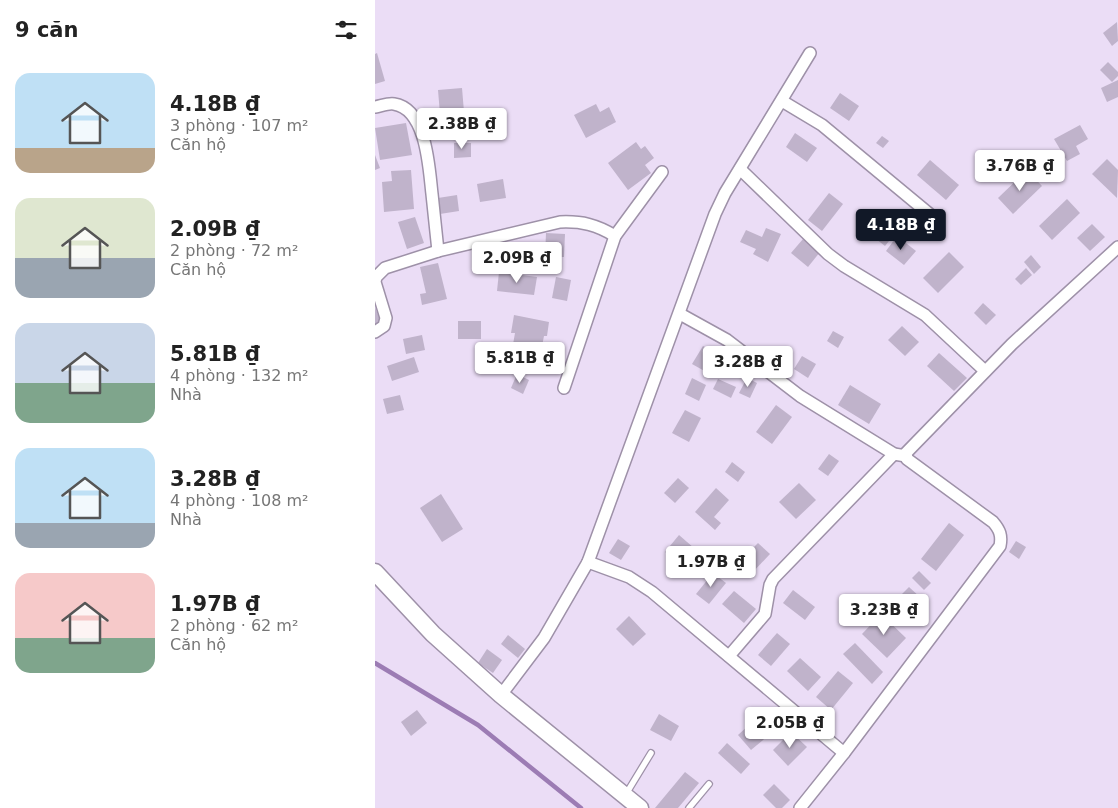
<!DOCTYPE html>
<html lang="vi">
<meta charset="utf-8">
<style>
body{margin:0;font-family:"DejaVu Sans",sans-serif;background:#f2f2f2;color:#222;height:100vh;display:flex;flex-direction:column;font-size:19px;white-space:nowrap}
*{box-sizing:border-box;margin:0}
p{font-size:16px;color:#767676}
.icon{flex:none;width:28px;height:28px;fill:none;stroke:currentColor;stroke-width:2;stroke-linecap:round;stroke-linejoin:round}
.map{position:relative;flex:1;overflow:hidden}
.side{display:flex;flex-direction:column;background:#fff;width:375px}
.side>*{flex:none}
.price{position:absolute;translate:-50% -42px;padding:0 11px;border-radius:5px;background:#fff;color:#222;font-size:16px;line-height:32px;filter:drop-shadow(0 1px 2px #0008)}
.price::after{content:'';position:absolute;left:50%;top:30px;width:15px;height:11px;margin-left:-8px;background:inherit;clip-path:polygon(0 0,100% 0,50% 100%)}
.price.current{background:#111827;color:#fff}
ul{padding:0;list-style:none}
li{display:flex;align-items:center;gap:15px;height:125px;padding:0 15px}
li span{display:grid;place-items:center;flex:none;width:140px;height:100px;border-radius:15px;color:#555}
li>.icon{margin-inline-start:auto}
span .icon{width:60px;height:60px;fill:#fffc;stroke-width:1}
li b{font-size:21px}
h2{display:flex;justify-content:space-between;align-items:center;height:60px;padding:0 15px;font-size:21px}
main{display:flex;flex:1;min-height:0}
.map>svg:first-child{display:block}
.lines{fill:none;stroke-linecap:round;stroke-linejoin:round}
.stream{stroke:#9c7cb4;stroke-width:4.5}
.building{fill:#c0b3cb}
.service-casing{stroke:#9e91a8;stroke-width:8}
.minor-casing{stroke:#9e91a8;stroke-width:14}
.secondary-casing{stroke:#9e91a8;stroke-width:19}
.service{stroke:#fff;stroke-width:5.5}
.minor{stroke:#fff;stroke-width:11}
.secondary{stroke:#fff;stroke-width:16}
</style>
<main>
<section class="side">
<h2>9 căn<svg class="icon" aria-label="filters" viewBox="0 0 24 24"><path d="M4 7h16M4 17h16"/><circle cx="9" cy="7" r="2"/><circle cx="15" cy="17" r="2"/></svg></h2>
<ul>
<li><span style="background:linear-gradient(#bfe0f5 75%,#b9a48a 0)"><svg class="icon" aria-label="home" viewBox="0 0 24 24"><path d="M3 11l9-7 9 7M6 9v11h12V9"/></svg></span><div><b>4.18B ₫</b><p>3 phòng · 107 m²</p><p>Căn hộ</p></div></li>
<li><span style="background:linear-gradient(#dfe7d0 60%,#9aa5b1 0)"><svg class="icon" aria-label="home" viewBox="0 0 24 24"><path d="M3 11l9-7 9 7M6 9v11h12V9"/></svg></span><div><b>2.09B ₫</b><p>2 phòng · 72 m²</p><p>Căn hộ</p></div></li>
<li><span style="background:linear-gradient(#c9d6e8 60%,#7fa58c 0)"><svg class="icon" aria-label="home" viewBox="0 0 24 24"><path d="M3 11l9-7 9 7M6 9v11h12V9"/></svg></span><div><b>5.81B ₫</b><p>4 phòng · 132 m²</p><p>Nhà</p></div></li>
<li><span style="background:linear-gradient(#bfe0f5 75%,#9aa5b1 0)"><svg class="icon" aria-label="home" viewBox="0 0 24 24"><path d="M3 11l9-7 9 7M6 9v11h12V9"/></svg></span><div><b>3.28B ₫</b><p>4 phòng · 108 m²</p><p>Nhà</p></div></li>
<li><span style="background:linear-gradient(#f6c9c9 65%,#7fa58c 0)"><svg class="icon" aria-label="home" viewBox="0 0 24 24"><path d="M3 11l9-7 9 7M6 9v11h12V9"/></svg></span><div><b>1.97B ₫</b><p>2 phòng · 62 m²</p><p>Căn hộ</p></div></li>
</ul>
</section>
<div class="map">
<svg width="743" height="808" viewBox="0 0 743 808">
<rect width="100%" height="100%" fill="#ebddf6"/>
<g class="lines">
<!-- stream -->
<polyline class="stream" points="0,663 103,725 206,808"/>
</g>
<!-- building -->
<g class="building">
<polygon points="742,22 743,41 737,46 728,33"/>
<polygon points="2,53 10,81 0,84 0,54"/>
<polygon points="733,62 743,72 743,76 737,82 725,70"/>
<polygon points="743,80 743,97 732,102 726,88"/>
<polygon points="87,88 89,112 65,114 63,90"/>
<polygon points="465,93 484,106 474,121 455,108"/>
<polygon points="221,104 225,112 234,107 241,122 211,138 199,115"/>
<polygon points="31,123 37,155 5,160 0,128"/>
<polygon points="705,125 713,139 701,146 705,154 692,161 679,139"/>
<polygon points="420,133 442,148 432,162 411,147"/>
<polygon points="507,136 514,141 508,148 501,143"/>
<polygon points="261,142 266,149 270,146 279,158 270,165 276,173 253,190 233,163"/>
<polygon points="79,143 96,143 96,157 79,158"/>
<polygon points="0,155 5,168 0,170"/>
<polygon points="732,159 743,170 742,198 717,174"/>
<polygon points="555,160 584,185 571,200 542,175"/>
<polygon points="36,170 39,209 9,212 7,182 17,181 16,171"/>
<polygon points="652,170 667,186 638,214 623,198"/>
<polygon points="128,179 131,198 105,202 102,184"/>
<polygon points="454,193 468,204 447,231 433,220"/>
<polygon points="82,195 84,211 65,214 63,198"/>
<polygon points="692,199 705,213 677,240 664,226"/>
<polygon points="498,213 522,231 510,246 487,228"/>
<polygon points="40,217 49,243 32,249 23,222"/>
<polygon points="717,224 730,237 715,251 702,238"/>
<polygon points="391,228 406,234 393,262 378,254 381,249 365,242 371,230 387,237"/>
<polygon points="171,233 190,234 189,257 170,257"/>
<polygon points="522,236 541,251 529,265 511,251"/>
<polygon points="428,239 445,252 433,267 416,253"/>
<polygon points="574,252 589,267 563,293 548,278"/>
<polygon points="656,255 666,267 659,274 649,262"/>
<polygon points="63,263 72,299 47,305 45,294 51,293 45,267"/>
<polygon points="651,268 657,275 646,285 640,279"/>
<polygon points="124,272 162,277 159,295 122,291"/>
<polygon points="181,277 196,280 192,301 177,298"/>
<polygon points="608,303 621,315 611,325 599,313"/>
<polygon points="0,307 7,325 0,327"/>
<polygon points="139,315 174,322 172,336 169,336 165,356 137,350 140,333 136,333"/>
<rect x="83" y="321" width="23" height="18"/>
<polygon points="527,326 544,342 530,356 513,340"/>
<polygon points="458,331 469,337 463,348 452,341"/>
<polygon points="47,335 50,350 31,354 28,339"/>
<polygon points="328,346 343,355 333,373 317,364"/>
<polygon points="564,353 592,378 579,391 552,366"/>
<polygon points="427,356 441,364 433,378 419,369"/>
<polygon points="39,357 44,372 17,381 12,366"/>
<polygon points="142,374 154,380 148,394 136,388"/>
<polygon points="317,378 331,385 324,401 310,394"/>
<polygon points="372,378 382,383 375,398 364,393"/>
<polygon points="343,379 361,387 356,398 338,389"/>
<polygon points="475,385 506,404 494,424 463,405"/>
<polygon points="25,395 29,410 12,414 8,399"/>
<polygon points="401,405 417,417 397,444 381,432"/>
<polygon points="310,410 326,418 314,442 297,433"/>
<polygon points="454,454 464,461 453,476 443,469"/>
<polygon points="357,462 370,472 363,482 350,472"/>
<polygon points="303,478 314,488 300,503 289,493"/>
<polygon points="424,483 441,500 421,519 404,502"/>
<polygon points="341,488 354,500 339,517 346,523 340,530 320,512"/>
<polygon points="66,494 88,529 67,542 45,508"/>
<polygon points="574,523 589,535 561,571 546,559"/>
<polygon points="304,535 327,555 313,572 290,552"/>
<polygon points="243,539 255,546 246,560 234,553"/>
<polygon points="641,541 651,547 644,559 634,552"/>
<polygon points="383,543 395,554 377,573 364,562"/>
<polygon points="544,571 556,583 549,590 537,578"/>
<polygon points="338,573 351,583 334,604 321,594"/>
<polygon points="534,587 546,598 537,608 525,596"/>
<polygon points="418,590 440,607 430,620 408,603"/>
<polygon points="359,591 381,609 369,623 347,604"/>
<polygon points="506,614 531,638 512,658 487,634"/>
<polygon points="254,616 271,634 258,646 241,629"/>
<polygon points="402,633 415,644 396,666 383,655"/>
<polygon points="133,635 150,649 143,658 126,644"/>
<polygon points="480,643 508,672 497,684 468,654"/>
<polygon points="112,649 127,660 118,673 103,663"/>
<polygon points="425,658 446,677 433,691 412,671"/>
<polygon points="463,671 478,683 456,710 441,697"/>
<polygon points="42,710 52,723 36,736 26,722"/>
<polygon points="284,714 304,726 296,741 275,730"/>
<polygon points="386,714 400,730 376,750 363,735"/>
<polygon points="416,732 432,747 413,766 398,750"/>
<polygon points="352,743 375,764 366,774 343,753"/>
<polygon points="310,772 324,783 303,808 280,808"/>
<polygon points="399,784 415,800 407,808 401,808 388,795"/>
</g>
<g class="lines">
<defs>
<g id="service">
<polyline points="251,794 276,753"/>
<polyline points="314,808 334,784"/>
</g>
<g id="minor">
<polyline points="407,101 447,125 558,217"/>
<path d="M0,107C6,106 13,103 19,104C52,109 54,169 57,194C59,213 61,232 63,251"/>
<polyline points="365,169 453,254 469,266 550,315 610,371"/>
<polyline points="305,314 352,340 425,396 519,454 531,456"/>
<path d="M0,332L9,326L11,318L0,282L1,277L10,268L63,251L185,222C207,221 222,225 240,236"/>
<polyline points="189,388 240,236 287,172"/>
<polyline points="213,562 254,577 277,592 469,753"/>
<polyline points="354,656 390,614 395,585 398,579 519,454"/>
<polyline points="126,695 169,638 213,562 340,214 350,193 435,53"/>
<path d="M425,808L469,753L625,546C627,536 625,530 618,522L532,459L531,453L637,344L743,247"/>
</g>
<polyline id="secondary" points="0,572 58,634 126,695 265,808"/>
</defs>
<!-- service casing -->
<use href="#service" class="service-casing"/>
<!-- minor casing -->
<use href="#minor" class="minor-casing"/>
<!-- secondary casing -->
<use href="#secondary" class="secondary-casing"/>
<!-- service -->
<use href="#service" class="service"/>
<!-- minor -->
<use href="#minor" class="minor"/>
<!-- secondary -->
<use href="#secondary" class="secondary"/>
</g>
</svg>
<b class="price" style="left:87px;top:150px">2.38B ₫</b>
<b class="price" style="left:645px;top:192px">3.76B ₫</b>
<b class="price current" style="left:526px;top:251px">4.18B ₫</b>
<b class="price" style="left:142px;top:284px">2.09B ₫</b>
<b class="price" style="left:145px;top:384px">5.81B ₫</b>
<b class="price" style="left:373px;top:388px">3.28B ₫</b>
<b class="price" style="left:336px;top:588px">1.97B ₫</b>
<b class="price" style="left:509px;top:636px">3.23B ₫</b>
<b class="price" style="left:415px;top:749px">2.05B ₫</b>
</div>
</main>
